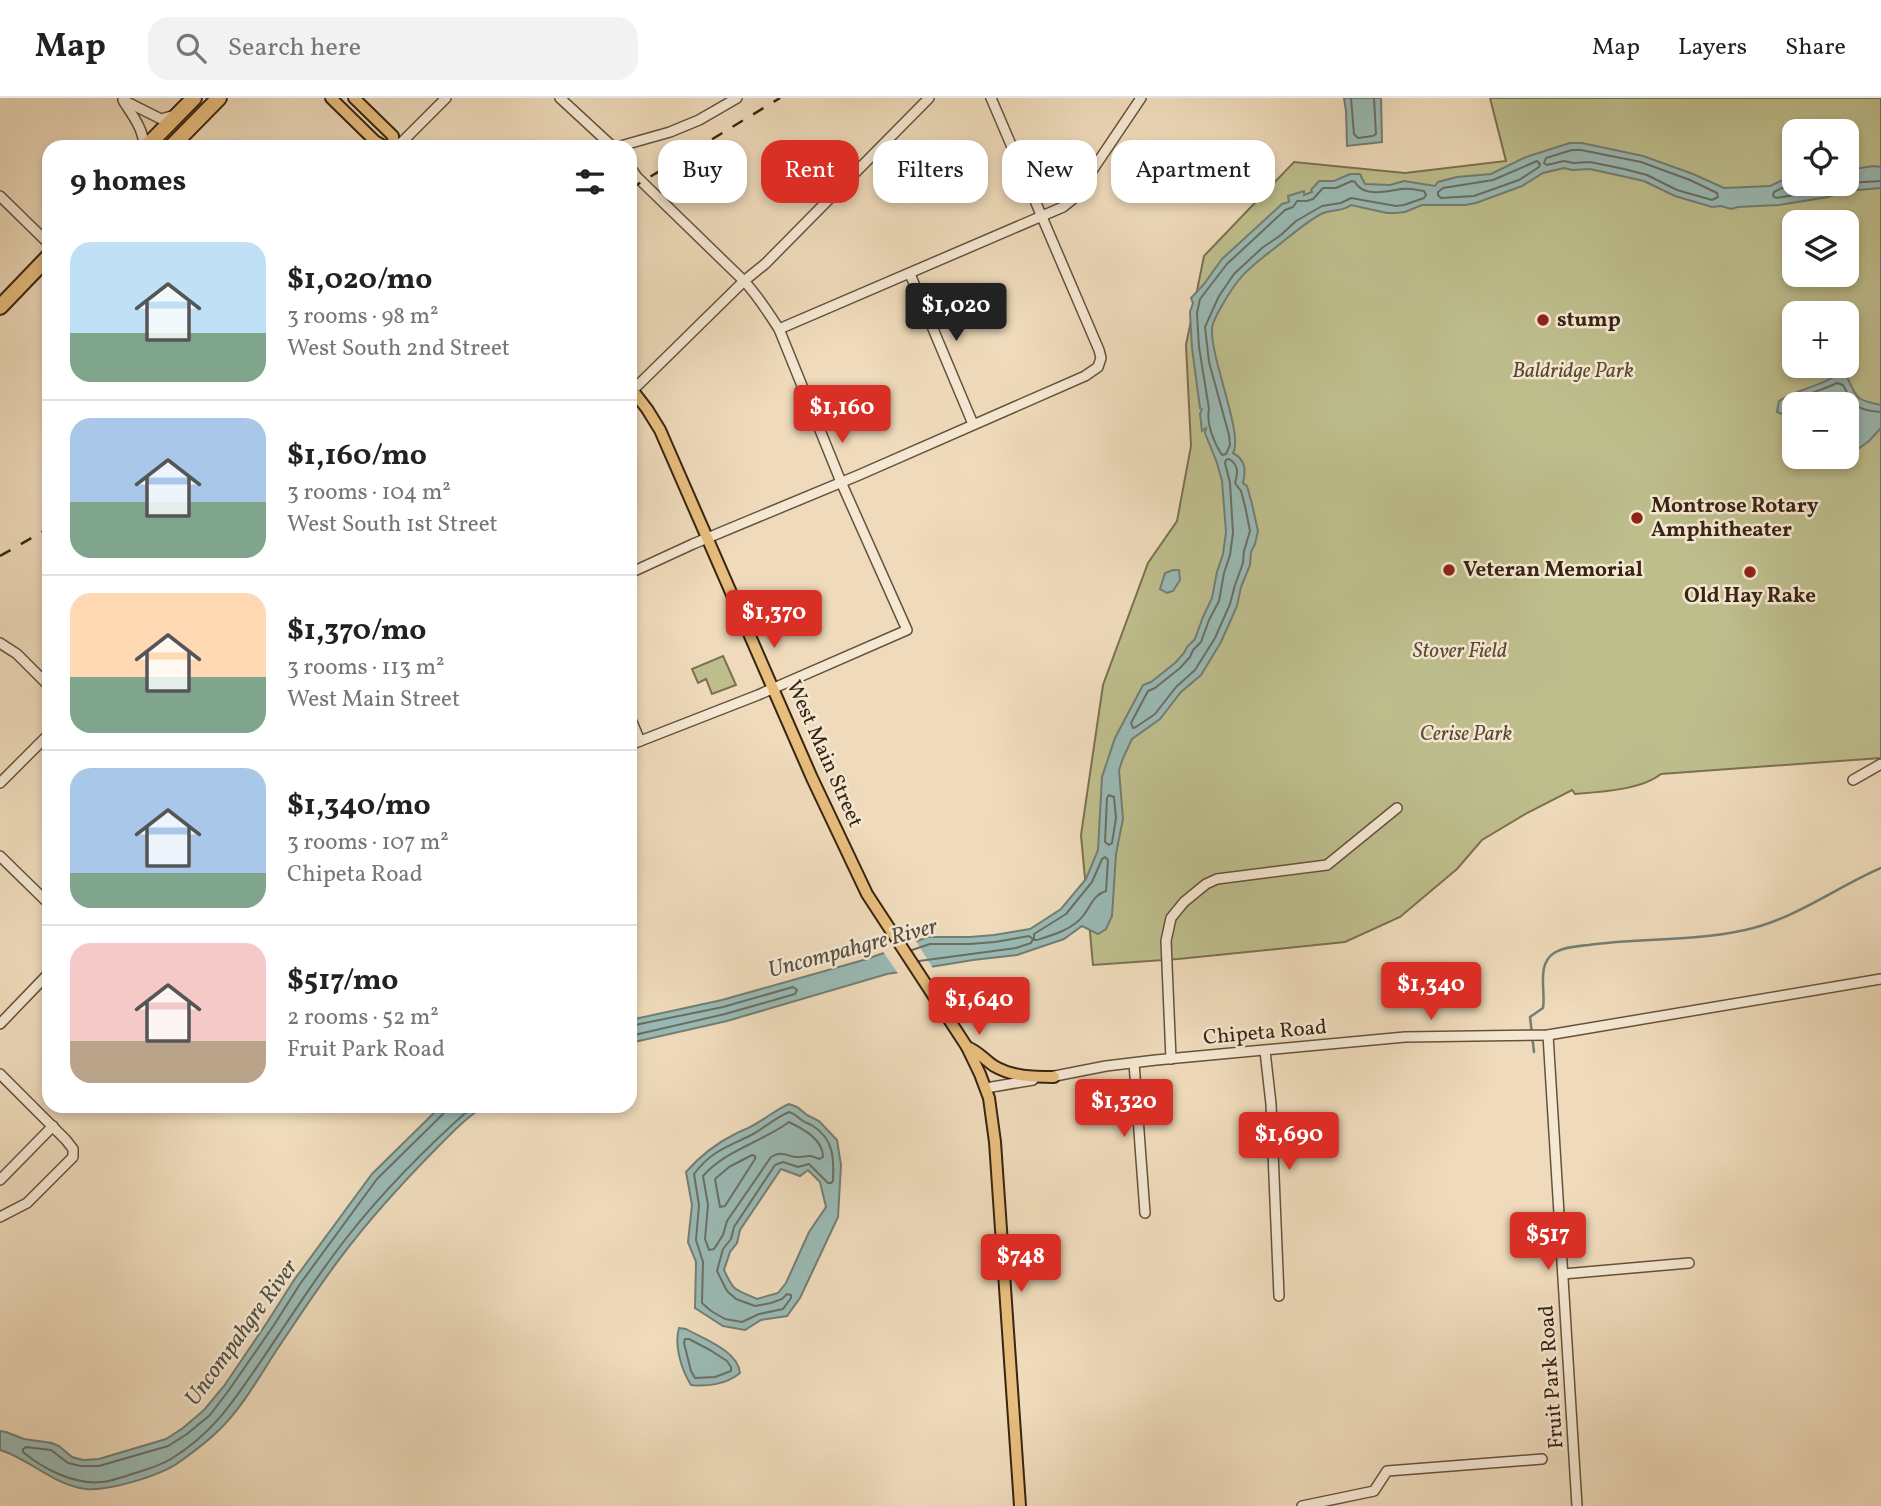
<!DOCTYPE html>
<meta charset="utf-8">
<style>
body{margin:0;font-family:Vollkorn,serif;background:#f2f2f2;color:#222;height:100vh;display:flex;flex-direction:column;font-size:26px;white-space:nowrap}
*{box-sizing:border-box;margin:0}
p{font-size:23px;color:#767676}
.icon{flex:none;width:38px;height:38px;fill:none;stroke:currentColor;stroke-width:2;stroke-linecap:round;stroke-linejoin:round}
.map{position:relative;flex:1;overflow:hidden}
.drawer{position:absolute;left:42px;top:42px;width:595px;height:973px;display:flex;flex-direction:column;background:#fff;border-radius:21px;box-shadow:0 4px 10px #0003}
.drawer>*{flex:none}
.hud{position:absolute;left:658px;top:42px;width:665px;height:63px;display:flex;gap:14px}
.controls{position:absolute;left:1782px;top:21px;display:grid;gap:14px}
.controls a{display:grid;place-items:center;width:77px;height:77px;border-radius:14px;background:#fff;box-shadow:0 4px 10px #0003;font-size:35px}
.price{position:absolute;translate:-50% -60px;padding:0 16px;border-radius:7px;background:#d93025;color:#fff;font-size:23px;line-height:46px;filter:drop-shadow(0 2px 4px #0008)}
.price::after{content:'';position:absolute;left:50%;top:42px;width:21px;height:16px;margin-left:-10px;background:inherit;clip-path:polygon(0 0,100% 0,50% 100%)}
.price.current{background:#222;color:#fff}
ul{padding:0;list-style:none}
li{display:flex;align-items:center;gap:21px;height:175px;padding:0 28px}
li+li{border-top:2px solid #e0e0e0}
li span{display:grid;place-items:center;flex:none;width:196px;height:140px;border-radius:21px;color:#555}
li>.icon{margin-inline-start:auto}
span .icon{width:84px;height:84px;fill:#fffc;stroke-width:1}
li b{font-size:30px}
h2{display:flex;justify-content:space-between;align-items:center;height:84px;padding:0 28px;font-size:30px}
.chip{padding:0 24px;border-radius:21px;background:#fff;box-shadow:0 4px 10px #0003;font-size:24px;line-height:63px}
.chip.current{background:#d93025;color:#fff}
header{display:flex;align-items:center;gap:42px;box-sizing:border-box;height:98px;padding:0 35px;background:#fff;border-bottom:2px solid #e0e0e0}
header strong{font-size:33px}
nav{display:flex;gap:38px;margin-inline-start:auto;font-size:24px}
.search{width:490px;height:63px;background:#f2f2f2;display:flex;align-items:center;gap:18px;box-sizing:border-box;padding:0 24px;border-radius:21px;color:#767676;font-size:26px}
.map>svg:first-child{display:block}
.green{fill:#bebe8d;stroke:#7b7150;stroke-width:2;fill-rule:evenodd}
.water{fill:#9abab5;stroke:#737e74;stroke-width:2;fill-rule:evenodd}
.pier{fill:#efdbbb}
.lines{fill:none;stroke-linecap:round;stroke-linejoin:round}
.shore{stroke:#696f64;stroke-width:2}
.stream{stroke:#737e74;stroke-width:2.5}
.minor-casing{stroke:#66523c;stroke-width:12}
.major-casing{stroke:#382412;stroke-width:14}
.highway-casing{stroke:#382412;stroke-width:18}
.minor{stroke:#f5e8d3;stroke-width:9}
.major{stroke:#e8be7e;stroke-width:10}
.highway{stroke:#e8be7e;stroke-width:14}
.rail{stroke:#382412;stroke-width:2.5;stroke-dasharray:12 12;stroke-linecap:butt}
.poi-dot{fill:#8f2418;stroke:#f5e8d3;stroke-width:2.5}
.labels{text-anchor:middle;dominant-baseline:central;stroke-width:5;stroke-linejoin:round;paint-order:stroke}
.poi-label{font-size:21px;font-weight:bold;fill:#382412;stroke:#f5e8d3;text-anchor:start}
.park-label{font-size:21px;font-style:italic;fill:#5a4a31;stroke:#f5e8d3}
.street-label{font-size:21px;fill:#382412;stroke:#f5e8d3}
.water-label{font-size:23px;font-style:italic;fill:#555143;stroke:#f5e8d3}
</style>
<header>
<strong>Map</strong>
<div class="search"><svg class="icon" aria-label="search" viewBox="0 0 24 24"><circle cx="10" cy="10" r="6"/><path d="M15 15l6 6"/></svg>Search here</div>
<nav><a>Map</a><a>Layers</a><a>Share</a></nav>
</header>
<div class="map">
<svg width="1881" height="1408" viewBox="0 0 1881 1408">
<rect width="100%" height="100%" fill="#efdbbb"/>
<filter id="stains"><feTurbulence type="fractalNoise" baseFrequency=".00286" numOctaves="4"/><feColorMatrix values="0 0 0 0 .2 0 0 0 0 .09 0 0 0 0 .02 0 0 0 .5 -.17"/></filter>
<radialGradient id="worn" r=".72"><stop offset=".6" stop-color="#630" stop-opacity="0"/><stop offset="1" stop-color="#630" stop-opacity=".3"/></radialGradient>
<!-- green -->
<g class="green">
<path d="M1490,0H1881V660L1661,676C1641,692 1600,694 1575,696L1572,692L1527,715L1482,742L1457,771L1400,819L1345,844L1178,861L1093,867L1081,737L1103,587L1148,465L1177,423L1191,348L1186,247L1204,158L1294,64L1405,75L1506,63ZM1794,33H1846V86H1794ZM1794,124H1846V177H1794ZM1794,215H1846V268H1794ZM1794,306H1846V359H1794Z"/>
<polygon points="723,558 736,587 712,596 706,581 698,585 692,571"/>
</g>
<!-- water -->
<g class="water">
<polygon points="1344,0 1381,0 1382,44 1347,48 1346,13"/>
<path d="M1570,45H1582L1643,58L1693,76L1724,90L1770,88L1787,80H1794V86H1846V72L1874,68L1881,69V90L1847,93L1828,99L1779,107L1738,109L1731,111L1721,108L1712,109L1675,98L1644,83L1590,71L1572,72L1564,70L1543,75L1522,88L1476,105L1465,107H1422L1405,114L1396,115H1387L1351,107C1342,114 1331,111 1321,116C1308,123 1298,132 1286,141C1270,155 1251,166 1238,183C1231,192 1213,220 1212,230C1210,260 1244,337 1233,355C1246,362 1246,372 1243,385L1247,388L1252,406L1258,433L1255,446L1251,454L1250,467L1241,489L1237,508L1221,544L1201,577L1181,594L1160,621L1132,641L1123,660L1119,672L1123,721L1116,756L1112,818L1106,831L1098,836L1082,828L1064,841L1017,857L973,862L887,876L727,923L630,945V922L722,902L867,861L928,839H970L994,837L1030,831L1061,811L1086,781L1098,752L1102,679L1115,640L1143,587L1151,584L1175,565L1184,555L1187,549L1195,541L1203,519L1212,500L1217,474L1223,456L1226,434L1222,383L1217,365L1205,335L1206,330L1202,333L1200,316L1202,311L1200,310L1192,250L1190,214L1193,205L1191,200L1204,186L1222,161L1282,106L1289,104L1288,98L1304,93V97L1312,94L1311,92L1319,83H1334L1350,76H1360L1365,86L1390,87L1404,83L1435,88L1438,84L1457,79L1491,76L1526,59Z"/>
<path d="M1835,278L1847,279C1858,302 1856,302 1881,307V330L1869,343L1854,354L1846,352V306H1794V321L1777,314L1779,303C1798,291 1816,290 1835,278Z"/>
<polygon points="1173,472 1179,472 1180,482 1173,493 1167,495 1160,491 1165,475"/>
<path d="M789,1006L797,1009L807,1017L819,1023L837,1042L841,1067L838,1119L800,1200L787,1218L761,1222L745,1232L723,1228L695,1210L696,1164L688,1144L692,1107L686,1074C700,1058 715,1046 735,1036C740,1033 745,1032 750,1029C764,1022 775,1012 789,1006ZM781,1071L800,1078L808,1072L820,1084L826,1109L809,1134L786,1185L778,1195L757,1201C736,1191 735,1196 724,1172L730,1154L737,1145L740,1132Z"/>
<path d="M441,1008H485C463,1021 444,1043 426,1061C401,1087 377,1113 355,1141C327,1175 303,1213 278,1250C260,1277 243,1309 219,1332C207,1344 192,1355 178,1365C159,1378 109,1393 86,1391C53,1387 30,1361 0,1352V1333L6,1334L24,1341L52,1345L59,1348L72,1359L83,1362L99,1361L166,1341L183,1330L204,1312L224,1288L268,1223L294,1182L372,1076Z"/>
<path d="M679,1230L686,1231C704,1241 738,1253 740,1275C727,1286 707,1289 691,1287C681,1271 674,1247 679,1230Z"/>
</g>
<!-- pier -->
<polygon class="pier" points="914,840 934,872 899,877 882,852"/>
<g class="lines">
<!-- shore -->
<g class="shore">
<polyline points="1351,0 1354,36 1358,40 1373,38 1376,36 1374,0"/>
<polygon points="1572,52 1581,52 1641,64 1690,82 1717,95 1718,99 1712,102 1677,92 1647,77 1624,71 1590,64 1573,65 1564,63 1547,67 1544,65 1546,60"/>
<polygon points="1537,63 1540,66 1539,69 1519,82 1474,98 1441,100 1438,97 1438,94 1443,90 1493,82"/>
<path d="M1352,83L1355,84C1364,100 1386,93 1401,91C1409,90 1417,92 1424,93L1426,97L1424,100L1404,107L1396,108L1351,100L1341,105L1322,108L1296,123L1281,137L1262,150L1234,176L1219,198L1205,229L1209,264L1229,337L1230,347L1226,356L1222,357C1214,345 1206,325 1209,311L1199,249L1197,215L1200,201L1227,166L1285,112L1293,109L1297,103H1307L1313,101L1323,90H1336Z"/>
<polyline points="1796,86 1788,87 1774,94 1773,98 1776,100 1826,92 1848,85 1881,83"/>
<path d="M1794,313L1788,309C1794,298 1824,292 1837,285L1843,287C1854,308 1856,312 1881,314"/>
<path d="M1229,361C1239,367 1238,375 1235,385L1241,393L1245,408L1250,433L1244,453L1243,465L1235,487L1230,506L1215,540L1195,572L1176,589L1155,616L1136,629L1133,630L1131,625L1148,593L1155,590L1180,570L1190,559L1193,552L1201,544L1209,522L1219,503L1224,475L1230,457L1233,435L1230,385L1225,365L1226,362Z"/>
<polygon points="1109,697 1114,699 1116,720 1112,745 1109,747 1105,744 1107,700"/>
<path d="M1105,759L1108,762L1106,793C1093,797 1091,808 1083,818C1073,831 1053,837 1037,842H1034V836L1066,816L1092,784L1102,761Z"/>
<polyline points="912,852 930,846 970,846 995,844 1029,838 1033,841 1031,845 1016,850 919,863"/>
<polyline points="630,928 723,909 793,889 797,892 795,896 725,916 630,938"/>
<path d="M446,1008L443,1016L377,1081L300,1186L274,1227L229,1292L210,1317L187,1336L168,1348L99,1368H81L68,1365L51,1352L26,1349L23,1351V1354C43,1371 75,1387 101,1384C110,1384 118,1380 126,1378C141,1373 158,1369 171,1361C215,1334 235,1301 263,1260C291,1219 317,1177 348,1138C385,1091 428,1048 473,1008"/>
<path d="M789,1014C796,1016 797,1019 803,1023C808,1026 808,1025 813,1028C834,1041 834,1061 833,1083L831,1085H828L809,1066L798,1069L783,1064L775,1067L734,1129L731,1141L723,1151L717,1173L727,1193L736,1201L755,1208L771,1205L782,1201L787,1196L791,1197V1200L783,1211L759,1216L742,1224L725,1221L711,1213L702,1205L703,1164L696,1142L699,1107L694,1076C713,1051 729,1049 755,1035C766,1028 777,1019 789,1014Z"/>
<path d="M789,1024C803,1031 823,1041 823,1059L819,1061C807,1055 805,1060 795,1059C785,1057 781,1053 771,1059L727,1123L723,1137L714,1151L709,1152L705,1141L708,1107L703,1078C726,1052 762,1044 789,1024Z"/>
<polygon points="752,1057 755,1058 755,1061 725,1108 720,1109 715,1081 729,1069"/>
<polygon points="685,1241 689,1241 710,1252 727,1263 731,1269 731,1273 715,1279 695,1280 691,1273 684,1245"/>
</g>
<!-- stream -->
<path class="stream" d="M1534,954L1530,919L1543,910C1546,893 1536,867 1554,855C1565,848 1583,848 1596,846C1646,840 1696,843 1745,832C1795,821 1835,790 1881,770"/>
<defs>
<g id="minor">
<polyline points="560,0 613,49"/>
<polyline points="123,2 161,21 175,17"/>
<path d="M124,4C133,18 144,32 144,49"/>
<polyline points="397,49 446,0"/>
<polyline points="617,49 670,34 699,22 737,0"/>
<path d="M630,69L637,79L744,183C758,198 768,214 779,231L841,384L907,532L758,597L630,647"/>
<polyline points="0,98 49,146"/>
<polyline points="910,176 973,326"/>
<polyline points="779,231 1063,109 1073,101 1141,0"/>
<polyline points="630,295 744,183 765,166 929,0"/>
<polyline points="630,475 693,446 859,377 1085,278 1098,269 1101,260 1099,252 991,0"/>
<polyline points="0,545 17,556 49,588"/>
<polyline points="630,619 640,643"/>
<polyline points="1853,682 1881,666"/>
<polyline points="0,685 49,636"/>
<polyline points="0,758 49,806"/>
<polyline points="0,926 49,875"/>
<polyline points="1548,937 1577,1408"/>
<polyline points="1265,953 1271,1006 1279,1198"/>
<polyline points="1171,961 1166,843 1171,820 1184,804 1206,786 1217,781 1327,767 1397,710"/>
<polyline points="1134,965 1145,1115"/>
<polyline points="0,976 66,1042 73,1051 73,1059 27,1105 0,1119"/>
<polyline points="1050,979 1106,968 1156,962 1405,939 1548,937 1881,881"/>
<polyline points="986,990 1033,982"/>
<polyline points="0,1082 53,1028"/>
<polyline points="1563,1176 1689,1165"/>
<polyline points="1302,1408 1374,1393 1387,1373 1542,1361"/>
</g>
<g id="major">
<polyline points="331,0 375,43 385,49"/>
<polyline points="354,0 393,38 394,49"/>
<polyline points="630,289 647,311 660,332 812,680 867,796 967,949 980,976 989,1000 995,1044 1020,1408"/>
<path d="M967,949C978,953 985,962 994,968C1013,979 1033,979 1054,979"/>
</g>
<g id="highway">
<polyline points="146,49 194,0"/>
<polyline points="171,49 219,0"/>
<polyline points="0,209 49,158"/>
</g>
</defs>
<!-- minor casing -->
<use href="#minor" class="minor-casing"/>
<!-- major casing -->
<use href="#major" class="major-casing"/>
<!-- highway casing -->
<use href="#highway" class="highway-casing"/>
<!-- minor -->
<use href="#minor" class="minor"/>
<!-- major -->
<use href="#major" class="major"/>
<!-- highway -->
<use href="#highway" class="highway"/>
<!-- rail -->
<g class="rail">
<polyline points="630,91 780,0"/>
<polyline points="0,458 49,430"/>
</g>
</g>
<!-- markers -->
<g class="poi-dot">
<circle cx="1543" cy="222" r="7"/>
<circle cx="1637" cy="420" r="7"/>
<circle cx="1449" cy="472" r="7"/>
<circle cx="1750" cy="474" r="7"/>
</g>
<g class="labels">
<!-- poi labels -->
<g class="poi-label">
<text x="1557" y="222">stump</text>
<text x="1651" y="408">Montrose Rotary<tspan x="1651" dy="24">Amphitheater</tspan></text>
<text x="1463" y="472">Veteran Memorial</text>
<text x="1750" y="498" text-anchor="middle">Old Hay Rake</text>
</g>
<!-- park labels -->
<g class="park-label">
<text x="1573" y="273">Baldridge Park</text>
<text x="1460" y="553">Stover Field</text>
<text x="1466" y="636">Cerise Park</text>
</g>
<!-- street labels -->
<g class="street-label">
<text transform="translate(824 656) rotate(66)">West Main Street</text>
<text transform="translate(1265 935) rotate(-5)">Chipeta Road</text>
<text transform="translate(1552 1279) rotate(-94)">Fruit Park Road</text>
</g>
<!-- water labels -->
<g class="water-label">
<text transform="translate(853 851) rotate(-15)">Uncompahgre River</text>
<text transform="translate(242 1235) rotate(-54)">Uncompahgre River</text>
</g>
</g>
<rect width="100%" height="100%" filter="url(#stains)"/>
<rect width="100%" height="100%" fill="url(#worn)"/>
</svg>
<div class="controls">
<a><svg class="icon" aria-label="locate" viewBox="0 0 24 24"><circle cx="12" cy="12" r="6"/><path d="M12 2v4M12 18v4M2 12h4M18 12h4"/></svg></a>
<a><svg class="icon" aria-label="layers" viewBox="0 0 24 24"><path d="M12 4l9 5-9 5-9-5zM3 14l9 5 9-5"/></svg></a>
<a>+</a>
<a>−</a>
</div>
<b class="price current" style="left:956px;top:245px">$1,020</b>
<b class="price" style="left:842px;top:347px">$1,160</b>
<b class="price" style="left:774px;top:552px">$1,370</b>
<b class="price" style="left:1431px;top:924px">$1,340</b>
<b class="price" style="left:979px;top:939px">$1,640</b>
<b class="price" style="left:1124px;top:1041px">$1,320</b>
<b class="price" style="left:1289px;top:1074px">$1,690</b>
<b class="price" style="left:1548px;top:1174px">$517</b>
<b class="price" style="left:1021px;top:1196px">$748</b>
<div class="hud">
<a class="chip">Buy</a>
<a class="chip current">Rent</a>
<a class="chip">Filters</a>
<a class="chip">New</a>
<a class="chip">Apartment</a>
</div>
<section class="drawer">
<h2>9 homes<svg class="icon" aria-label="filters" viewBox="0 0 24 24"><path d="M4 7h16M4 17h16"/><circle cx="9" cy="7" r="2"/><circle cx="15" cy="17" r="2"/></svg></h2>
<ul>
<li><span style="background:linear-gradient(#bfe0f5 65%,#7fa58c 0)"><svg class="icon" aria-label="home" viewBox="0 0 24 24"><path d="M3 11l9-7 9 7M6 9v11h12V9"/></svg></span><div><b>$1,020/mo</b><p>3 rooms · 98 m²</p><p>West South 2nd Street</p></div></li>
<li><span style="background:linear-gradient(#a9c7e8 60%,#7fa58c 0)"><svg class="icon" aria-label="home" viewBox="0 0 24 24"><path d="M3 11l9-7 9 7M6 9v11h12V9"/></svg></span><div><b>$1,160/mo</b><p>3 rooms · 104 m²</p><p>West South 1st Street</p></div></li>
<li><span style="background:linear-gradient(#ffd9b3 60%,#7fa58c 0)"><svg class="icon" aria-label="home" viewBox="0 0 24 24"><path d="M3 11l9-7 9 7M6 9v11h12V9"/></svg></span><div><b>$1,370/mo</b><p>3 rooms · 113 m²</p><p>West Main Street</p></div></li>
<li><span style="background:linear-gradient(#a9c7e8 75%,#7fa58c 0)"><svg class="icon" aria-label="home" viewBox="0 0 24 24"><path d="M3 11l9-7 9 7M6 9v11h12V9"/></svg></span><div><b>$1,340/mo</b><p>3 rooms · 107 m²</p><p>Chipeta Road</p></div></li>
<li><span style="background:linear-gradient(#f6c9c9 70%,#b9a48a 0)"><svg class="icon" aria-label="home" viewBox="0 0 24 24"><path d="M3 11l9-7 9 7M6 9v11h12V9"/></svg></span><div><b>$517/mo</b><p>2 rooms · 52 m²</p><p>Fruit Park Road</p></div></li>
</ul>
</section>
</div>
